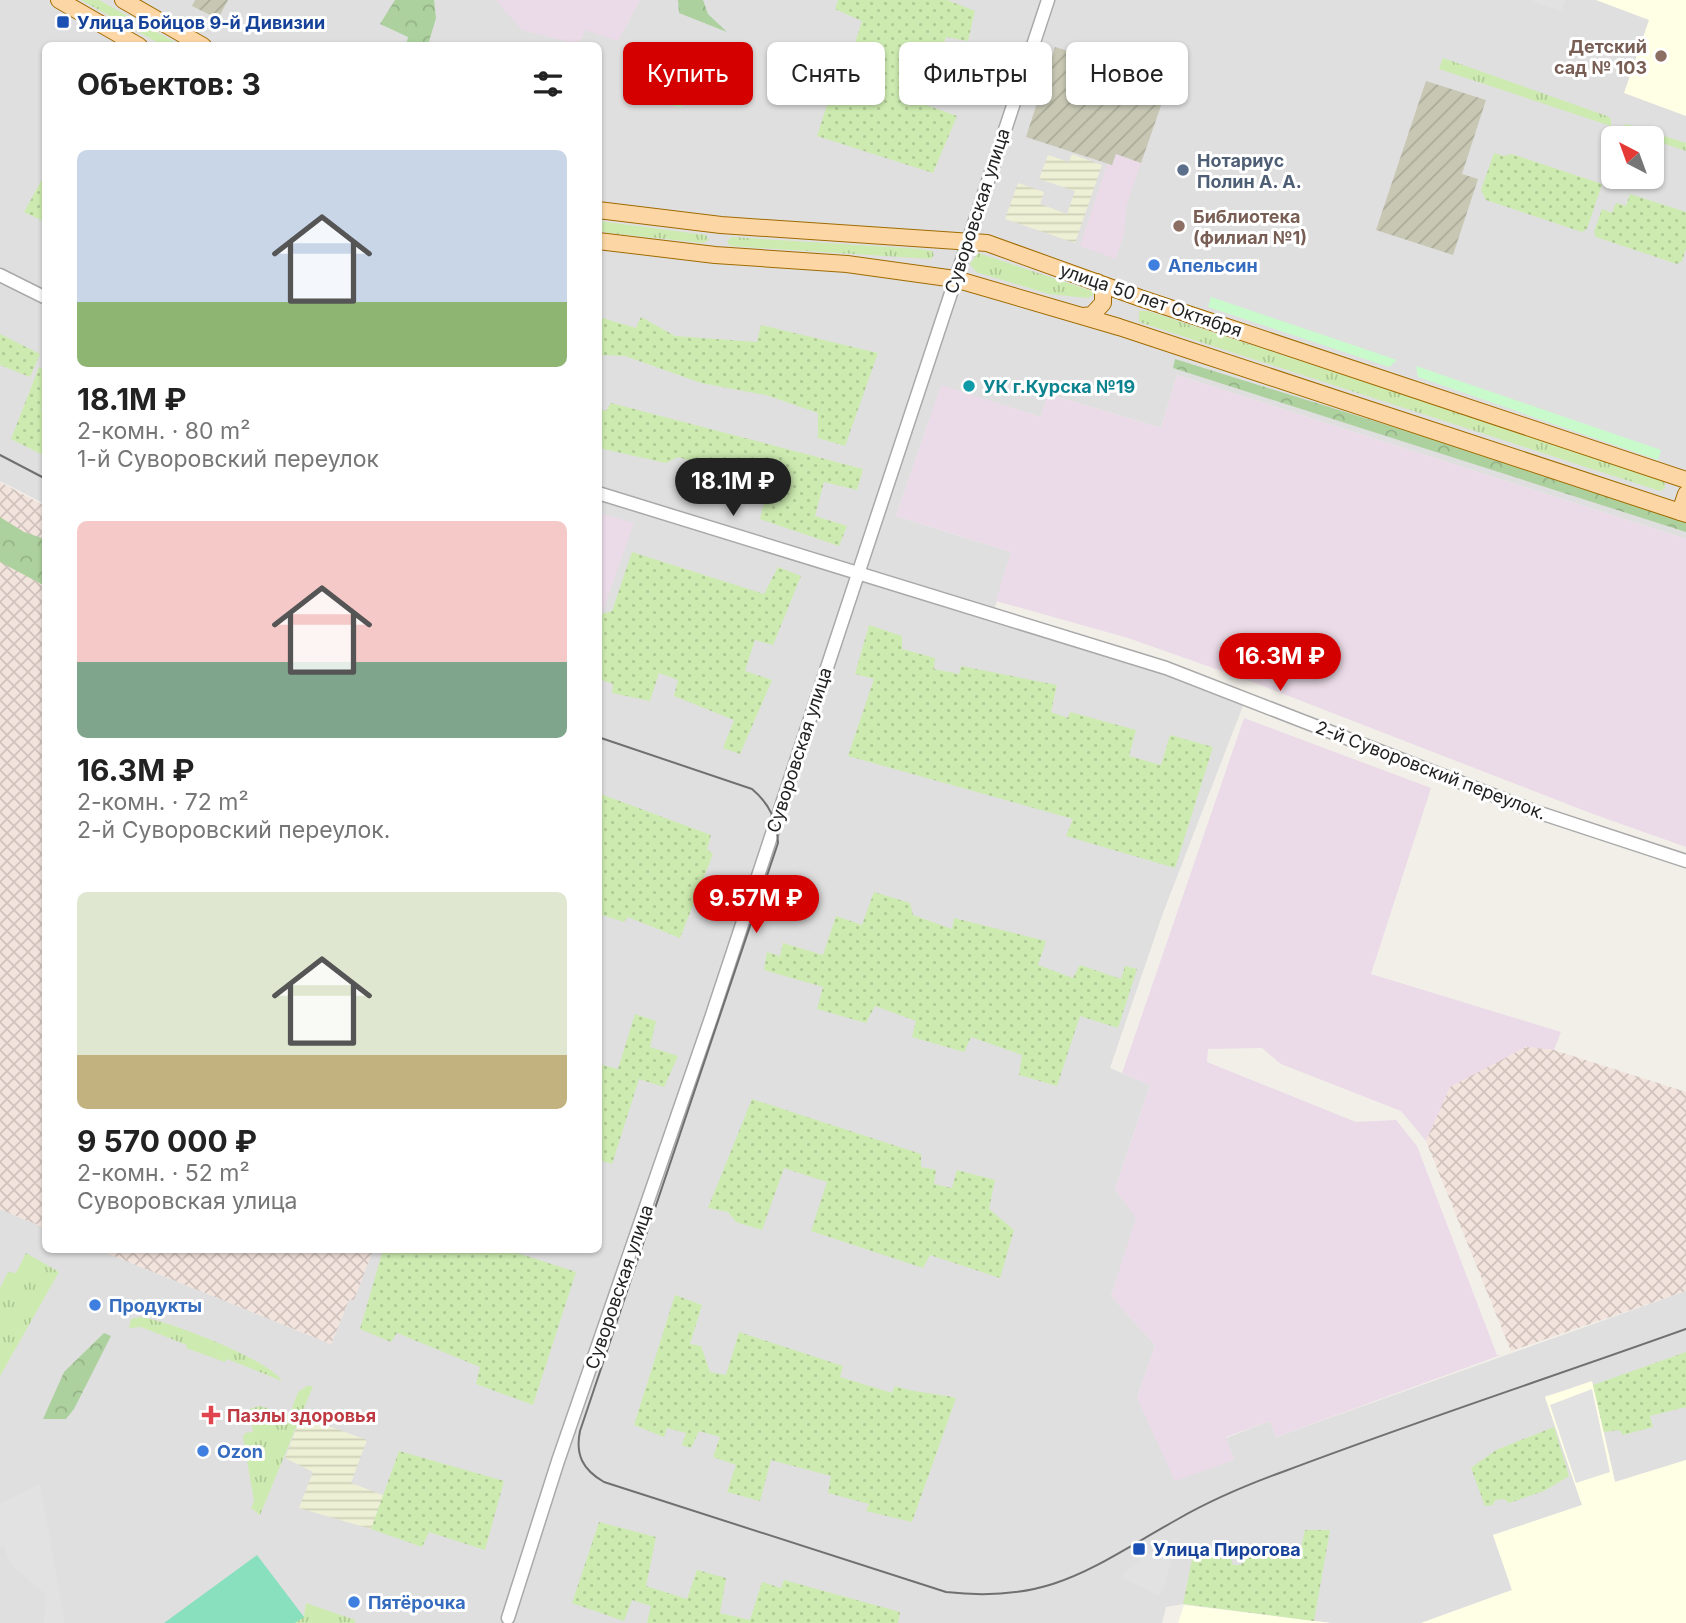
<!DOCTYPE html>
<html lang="ru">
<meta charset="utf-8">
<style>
body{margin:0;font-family:Inter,sans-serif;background:#f6f6f6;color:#222;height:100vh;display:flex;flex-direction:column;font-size:26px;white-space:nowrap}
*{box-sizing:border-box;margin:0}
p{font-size:23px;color:#767676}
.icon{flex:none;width:38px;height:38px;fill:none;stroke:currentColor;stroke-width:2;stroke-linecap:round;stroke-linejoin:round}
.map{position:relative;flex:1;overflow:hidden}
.side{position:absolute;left:42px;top:42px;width:560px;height:1211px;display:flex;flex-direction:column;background:#fff;border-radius:10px;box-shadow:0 2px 5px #0004}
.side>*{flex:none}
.guide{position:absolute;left:623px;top:42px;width:665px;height:63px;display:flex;gap:14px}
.needle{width:46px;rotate:319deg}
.controls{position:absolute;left:1601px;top:126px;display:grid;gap:14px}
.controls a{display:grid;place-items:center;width:63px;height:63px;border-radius:10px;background:#fff;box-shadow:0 2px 5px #0004;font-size:35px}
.price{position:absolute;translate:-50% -60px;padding:0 16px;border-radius:24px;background:#d40000;color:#fff;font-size:23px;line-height:46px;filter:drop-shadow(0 2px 4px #0008)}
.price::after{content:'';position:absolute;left:50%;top:42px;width:21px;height:16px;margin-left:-10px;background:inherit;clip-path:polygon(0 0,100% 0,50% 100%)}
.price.active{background:#222;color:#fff}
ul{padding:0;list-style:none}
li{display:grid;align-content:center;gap:14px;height:371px;padding:0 35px}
li span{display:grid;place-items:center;height:217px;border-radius:10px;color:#555}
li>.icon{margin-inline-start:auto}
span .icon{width:126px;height:126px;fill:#fffc;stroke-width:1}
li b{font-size:30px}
h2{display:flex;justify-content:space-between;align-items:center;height:84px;padding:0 35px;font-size:30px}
.chip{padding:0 24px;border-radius:10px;background:#fff;box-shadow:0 2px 5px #0004;font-size:24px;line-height:63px}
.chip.active{background:#d40000;color:#fff}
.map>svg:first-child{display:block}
.residential{fill:#e0dfdf;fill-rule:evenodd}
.industrial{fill:#ebdbe8}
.education{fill:#ffffe5}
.military{fill:url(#military-cross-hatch)}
.construction{fill:url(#construction-furrows)}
.farmland{fill:url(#farmland-rules)}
.grass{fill:url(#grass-tufts)}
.forest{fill:url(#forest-crowns)}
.park{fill:#c8facc}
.garden{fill:url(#garden-dots)}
.pitch{fill:#88e0be}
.parking{fill:#e2e2e2}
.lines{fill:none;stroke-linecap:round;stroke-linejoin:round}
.minor-casing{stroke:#a9a9a9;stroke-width:15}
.major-casing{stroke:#a06b00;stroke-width:18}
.minor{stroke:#fff;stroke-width:12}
.major{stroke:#fcd6a4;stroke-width:16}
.tram{stroke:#707070;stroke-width:2}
.transit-dot{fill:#1a4fb4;stroke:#fff;stroke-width:2.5}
.education-dot{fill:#8d6e63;stroke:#fff;stroke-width:2.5}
.service-dot{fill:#5c6f8a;stroke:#fff;stroke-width:2.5}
.shop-dot{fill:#3f7fe0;stroke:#fff;stroke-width:2.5}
.culture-dot{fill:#0f9aa8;stroke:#fff;stroke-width:2.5}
.health-dot{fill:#e0444e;stroke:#fff;stroke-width:2.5}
.labels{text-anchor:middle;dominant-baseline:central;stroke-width:6;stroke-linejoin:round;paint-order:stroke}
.transit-label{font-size:18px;font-weight:bold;fill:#164399;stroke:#fff;text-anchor:start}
.education-label{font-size:18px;font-weight:bold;fill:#785e54;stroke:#fff;text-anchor:end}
.service-label{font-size:18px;font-weight:bold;fill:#4e5e75;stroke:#fff;text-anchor:start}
.street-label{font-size:18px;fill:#222;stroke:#fff}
.shop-label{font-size:18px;font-weight:bold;fill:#366cbe;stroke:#fff;text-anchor:start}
.culture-label{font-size:18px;font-weight:bold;fill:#0d838f;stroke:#fff;text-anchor:start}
.health-label{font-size:18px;font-weight:bold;fill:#be3a42;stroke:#fff;text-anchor:start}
</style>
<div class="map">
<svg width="1686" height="1623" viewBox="0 0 1686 1623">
<defs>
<pattern id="military-cross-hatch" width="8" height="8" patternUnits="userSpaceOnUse" patternTransform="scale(1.75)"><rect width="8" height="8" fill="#f3e3dd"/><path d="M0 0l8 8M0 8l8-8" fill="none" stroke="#d0c2bd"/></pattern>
<pattern id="construction-furrows" width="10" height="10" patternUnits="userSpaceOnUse" patternTransform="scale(1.75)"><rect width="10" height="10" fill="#c7c7b4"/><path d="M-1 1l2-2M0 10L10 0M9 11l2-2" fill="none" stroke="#abab9a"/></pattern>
<pattern id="farmland-rules" width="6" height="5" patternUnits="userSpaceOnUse" patternTransform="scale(1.75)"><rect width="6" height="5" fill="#eef0d5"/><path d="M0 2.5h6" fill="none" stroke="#ccceb7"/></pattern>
<pattern id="grass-tufts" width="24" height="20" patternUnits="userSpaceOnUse" patternTransform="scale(1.75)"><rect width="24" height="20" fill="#cdebb0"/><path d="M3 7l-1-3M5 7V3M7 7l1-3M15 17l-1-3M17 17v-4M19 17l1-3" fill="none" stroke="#b0c997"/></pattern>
<pattern id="forest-crowns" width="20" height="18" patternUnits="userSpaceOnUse" patternTransform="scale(1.75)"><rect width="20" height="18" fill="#add19e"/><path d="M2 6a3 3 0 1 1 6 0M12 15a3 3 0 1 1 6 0" fill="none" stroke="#95b388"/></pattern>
<pattern id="garden-dots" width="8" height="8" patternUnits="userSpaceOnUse" patternTransform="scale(1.75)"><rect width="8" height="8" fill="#cdebb0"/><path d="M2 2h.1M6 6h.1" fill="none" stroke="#b0c997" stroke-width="1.8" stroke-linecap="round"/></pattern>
</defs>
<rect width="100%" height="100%" fill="#f2efe9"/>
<!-- residential -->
<path class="residential" d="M0,0H1686V539L1177,375L1161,428L1048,394L1041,417L941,386L896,516L1011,552L993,614L1246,698L1163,913L1110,1068L1150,1085L1115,1189L1137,1218L1111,1296L1155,1345L1137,1398L1234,1460L1226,1438L1270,1421L1276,1437L1686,1291V1460L1615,1482L1593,1385L1545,1396L1582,1505L1493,1535L1512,1590L1421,1623H1331L1184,1604L1166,1607L1162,1623H0V1209L45,1228L46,1250H99L331,1344L370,1250H598V46H46L45,504L0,481ZM1614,138H1652V177H1614Z"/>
<!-- industrial -->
<g class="industrial">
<polygon points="496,0 640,0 618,41 585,30 581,40 573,43 522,30"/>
<polygon points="1116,154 1141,163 1127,204 1124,233 1116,259 1080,246 1107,164 1112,165"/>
<polygon points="1177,375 1686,539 1686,847 1593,814 1250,681 1128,638 996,601 1011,552 896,516 941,385 1041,417 1048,394 1161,428"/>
<polygon points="599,513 634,523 602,613 598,611"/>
<polygon points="1244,718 1431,788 1371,974 1561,1032 1554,1050 1526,1047 1451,1087 1426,1141 1401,1111 1281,1064 1262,1048 1208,1049 1207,1062 1356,1122 1396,1120 1417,1146 1497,1355 1501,1355 1276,1437 1270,1421 1226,1437 1234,1460 1175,1481 1137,1398 1155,1345 1111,1296 1136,1218 1115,1189 1150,1085 1122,1073"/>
</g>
<!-- education -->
<g class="education">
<polygon points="1596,0 1686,0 1686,116 1624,93 1649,20"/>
<polygon points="1592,1381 1615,1482 1686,1460 1686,1623 1421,1623 1512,1590 1493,1535 1582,1505 1545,1397"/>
<polygon points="1184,1605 1314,1621 1331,1623 1178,1623"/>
</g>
<!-- military -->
<g class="military">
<polygon points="0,482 45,506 45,1228 0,1209"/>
<polygon points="1526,1047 1554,1050 1686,1092 1686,1291 1511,1351 1426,1141 1450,1087"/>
<polygon points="99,1250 373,1250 354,1300 349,1300 331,1344"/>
</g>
<!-- construction -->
<g class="construction">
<polygon points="195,0 228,0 218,19 192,6"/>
<polygon points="1055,47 1092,58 1109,58 1171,77 1141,163 1116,154 1112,165 1026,137"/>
<polygon points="1426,81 1486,100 1462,174 1478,179 1453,255 1376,230"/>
</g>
<!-- farmland -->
<g class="farmland">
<polygon points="1072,154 1102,165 1075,243 1005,219 1018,183 1044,192 1040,204 1067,214 1075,191 1039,179 1048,155 1069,162"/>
<polygon points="301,1416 367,1440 351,1483 383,1495 371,1529 299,1508 313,1472 285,1458"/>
</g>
<!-- grass -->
<g class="grass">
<polygon points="81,0 99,0 180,45 162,45"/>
<polygon points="1443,58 1607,116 1611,119 1611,126 1439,69"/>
<polygon points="1626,124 1686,143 1686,151 1622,129"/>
<polygon points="599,221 706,235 709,240 703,243 609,233 599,231"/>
<polygon points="732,237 921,249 932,251 934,255 931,259 730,246 727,241"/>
<polygon points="978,253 1092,291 1094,294 1088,298 1049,294 976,272 970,264"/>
<polygon points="1139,311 1148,311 1664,480 1665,488 1660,491 1139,322"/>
<polygon points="26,1253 59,1272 0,1376 0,1288 8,1272 16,1273"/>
<path d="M141,1317C169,1321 270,1360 282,1381L227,1359L225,1362L186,1348L187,1345L141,1327L129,1328L131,1319Z"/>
<polygon points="307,1386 313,1386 260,1515 251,1508 254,1501 243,1437 245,1433 253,1432 250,1409 259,1406 290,1414 298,1392"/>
<polygon points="306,1603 355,1620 355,1623 295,1623 304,1616"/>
</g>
<!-- forest -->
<g class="forest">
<polygon points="395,0 434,0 436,18 428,45 406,45 408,37 380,24"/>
<polygon points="678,0 703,0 708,14 727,32 679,13"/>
<polygon points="1175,359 1686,518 1686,532 1173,368"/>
<polygon points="0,517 24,532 45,539 45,586 0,562"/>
<polygon points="104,1333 111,1336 74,1409 66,1419 43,1419 64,1372"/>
</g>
<!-- park -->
<g class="park">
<polygon points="642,74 689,89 681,108 637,95"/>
<polygon points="1211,297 1397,360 1389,367 1208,307"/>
<polygon points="1416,366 1661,450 1658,460 1418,377"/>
</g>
<!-- garden -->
<g class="garden">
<polygon points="838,0 947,0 975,11 968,41 946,37 923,104 957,116 933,173 817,136 842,59 850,59 862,21 835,9"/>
<polygon points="1494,153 1504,156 1512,154 1602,184 1587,229 1582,232 1486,200 1481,190"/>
<polygon points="45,174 45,222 24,212"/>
<polygon points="1630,194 1686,212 1686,249 1682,261 1677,264 1596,237 1594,232 1602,209 1612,213 1616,203 1626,206"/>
<polygon points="599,317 636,328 641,317 675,336 757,342 761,325 878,353 845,446 818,438 818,413 766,395 701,383 625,356 599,355"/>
<polygon points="0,334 40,354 30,377 0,365"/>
<polygon points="39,367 45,371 45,396 41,410 45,412 45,456 11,439"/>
<polygon points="611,403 863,469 857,490 824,482 815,516 847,526 839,546 760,519 768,487 739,475 678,457 666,463 599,448 599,409 606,411"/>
<polygon points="632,552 764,594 778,567 801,576 773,645 755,640 745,671 772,680 740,754 723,748 734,720 674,696 678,680 659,673 650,701 612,693 613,684 599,679 599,615 612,611"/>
<polygon points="869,625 902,636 902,649 935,658 934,669 959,674 961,666 1057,685 1051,712 1068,718 1070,712 1136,730 1129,756 1161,765 1170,735 1213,747 1175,868 1066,836 1073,819 848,756 874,679 855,674"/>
<polygon points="598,793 711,835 707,849 713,854 680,938 628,917 624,922 599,914"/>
<polygon points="874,892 910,903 913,915 952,929 954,918 1046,941 1038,965 1073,978 1080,965 1121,979 1125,966 1137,969 1118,1028 1080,1016 1057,1086 1019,1075 1022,1055 971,1037 964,1052 912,1037 916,1021 875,1006 866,1023 817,1009 823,987 764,970 767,952 780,956 783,943 823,955 836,916 862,925"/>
<polygon points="635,1014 656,1021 650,1047 678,1056 664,1087 639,1079 612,1164 599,1160 599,1064 618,1069"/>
<polygon points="752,1099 921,1154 921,1167 936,1170 934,1184 952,1188 957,1170 995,1180 989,1209 1014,1230 1000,1278 930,1255 923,1268 811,1231 827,1182 784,1168 762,1230 736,1222 728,1212 708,1208"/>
<polygon points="383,1250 508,1250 576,1272 533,1405 476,1384 480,1367 397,1333 391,1342 360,1329"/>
<path d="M675,1295L702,1305L690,1344L701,1346L710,1372L726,1375L739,1332L843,1366L840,1377L892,1393L895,1386C915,1393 935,1393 956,1398L912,1522L866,1511L869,1504L828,1493L831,1476L771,1460L760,1501L727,1492L736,1465L713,1457L720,1437L699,1431L691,1448L682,1445L686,1433L667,1428L664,1437L634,1425Z"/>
<polygon points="1686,1352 1686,1407 1650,1416 1653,1427 1623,1435 1619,1430 1604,1432 1593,1385"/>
<polygon points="1554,1427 1569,1476 1544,1491 1509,1503 1504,1499 1495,1500 1493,1505 1485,1506 1471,1468 1496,1450"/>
<polygon points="399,1451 504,1481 485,1550 429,1532 422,1547 371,1529"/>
<polygon points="599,1522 656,1537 646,1586 687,1599 697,1570 726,1578 720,1613 750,1620 762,1582 781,1588 784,1580 900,1612 898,1623 647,1623 651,1606 632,1600 624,1621 572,1603"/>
<polygon points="1305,1530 1330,1530 1314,1621 1183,1604 1195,1545 1217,1548 1220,1554 1229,1554 1233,1565 1241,1565 1247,1551 1300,1553"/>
</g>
<!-- pitch -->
<polygon class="pitch" points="257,1555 304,1617 295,1623 164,1623"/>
<!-- parking -->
<g class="parking">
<polygon points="1534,0 1565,0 1561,11 1534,2"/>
<polygon points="1592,1389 1610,1472 1576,1483 1550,1405"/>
<polygon points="40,1484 65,1623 44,1623 46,1595 10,1564 4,1547 0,1547 0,1504"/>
<polygon points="1178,1537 1163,1590 1158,1595 1120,1577 1139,1560"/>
</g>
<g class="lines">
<defs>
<g id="minor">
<polyline points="0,275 46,298"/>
<polyline points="598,493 1166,668 1534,811 1686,861"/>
<polyline points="508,1618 558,1461 711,1018 1048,0"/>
</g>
<g id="major">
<polyline points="59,0 139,46"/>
<polyline points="123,0 203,46"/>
<polyline points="598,210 721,225 987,243 1140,298 1686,480"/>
<polyline points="598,241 715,255 847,264 955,279 1119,327 1686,514"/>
<polyline points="1083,316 1092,315 1103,303 1103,290 1097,282"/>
<polyline points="1680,512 1686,494"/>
</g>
</defs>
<!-- minor casing -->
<use href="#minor" class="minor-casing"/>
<!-- major casing -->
<use href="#major" class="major-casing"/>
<!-- minor -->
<use href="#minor" class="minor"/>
<!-- major -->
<use href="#major" class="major"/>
<!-- tram -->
<g class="tram">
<polyline points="0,455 46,479"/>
<path d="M598,737L752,789C770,804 777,821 778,843L580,1431C575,1455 583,1470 604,1482L946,1592C1051,1604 1092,1567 1178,1519C1211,1500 1249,1484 1285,1471C1417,1421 1552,1377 1686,1329"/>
</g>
</g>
<!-- markers -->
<g class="transit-dot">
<rect x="56" y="15" width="14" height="14" rx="3.5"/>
<rect x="1132" y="1542" width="14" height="14" rx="3.5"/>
</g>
<g class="education-dot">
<circle cx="1661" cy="56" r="7"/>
<circle cx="1179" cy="226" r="7"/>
</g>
<circle class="service-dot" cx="1183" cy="170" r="7"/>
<g class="shop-dot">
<circle cx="1154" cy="265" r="7"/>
<circle cx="95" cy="1305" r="7"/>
<circle cx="203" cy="1451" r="7"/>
<circle cx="354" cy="1602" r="7"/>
</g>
<circle class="culture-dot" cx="969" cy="386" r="7"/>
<path class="health-dot" d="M207.5 1404.5h7v7h7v7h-7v7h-7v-7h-7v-7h7z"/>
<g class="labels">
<!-- transit labels -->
<g class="transit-label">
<text x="77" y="22">Улица Бойцов 9-й Дивизии</text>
<text x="1153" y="1549">Улица Пирогова</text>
</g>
<!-- education labels -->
<g class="education-label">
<text x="1647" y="46">Детский<tspan x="1647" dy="21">сад № 103</tspan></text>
<text x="1193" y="216" text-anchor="start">Библиотека<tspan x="1193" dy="21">(филиал №1)</tspan></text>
</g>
<!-- service labels -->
<g class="service-label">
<text x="1197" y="160">Нотариус<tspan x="1197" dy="21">Полин А. А.</tspan></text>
</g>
<!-- street labels -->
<g class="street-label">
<text transform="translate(977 211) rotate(-72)">Суворовская улица</text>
<text transform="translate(1151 300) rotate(19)">улица 50 лет Октября</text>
<text transform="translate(799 750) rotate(-72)">Суворовская улица</text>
<text transform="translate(1431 770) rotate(21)">2-й Суворовский переулок.</text>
<text transform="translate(619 1287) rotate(-71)">Суворовская улица</text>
</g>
<!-- shop labels -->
<g class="shop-label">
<text x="1168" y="265">Апельсин</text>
<text x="109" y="1305">Продукты</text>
<text x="217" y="1451">Ozon</text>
<text x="368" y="1602">Пятёрочка</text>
</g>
<!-- culture labels -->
<g class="culture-label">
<text x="983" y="386">УК г.Курска №19</text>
</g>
<!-- health labels -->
<g class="health-label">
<text x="227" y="1415">Пазлы здоровья</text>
</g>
</g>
</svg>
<div class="controls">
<a><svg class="needle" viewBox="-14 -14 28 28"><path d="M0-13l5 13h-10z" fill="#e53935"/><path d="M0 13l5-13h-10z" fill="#767676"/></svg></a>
</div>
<b class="price active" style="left:733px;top:518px">18.1M ₽</b>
<b class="price" style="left:1280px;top:693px">16.3M ₽</b>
<b class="price" style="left:756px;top:935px">9.57M ₽</b>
<div class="guide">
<a class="chip active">Купить</a>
<a class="chip">Снять</a>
<a class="chip">Фильтры</a>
<a class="chip">Новое</a>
</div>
<section class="side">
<h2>Объектов: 3<svg class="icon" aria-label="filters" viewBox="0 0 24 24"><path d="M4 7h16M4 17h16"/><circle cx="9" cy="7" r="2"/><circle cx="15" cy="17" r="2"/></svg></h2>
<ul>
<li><span style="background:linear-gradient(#c9d6e8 70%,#8fb573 0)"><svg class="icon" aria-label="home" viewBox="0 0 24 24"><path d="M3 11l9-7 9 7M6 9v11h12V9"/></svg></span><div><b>18.1M ₽</b><p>2-комн. · 80 m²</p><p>1-й Суворовский переулок</p></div></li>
<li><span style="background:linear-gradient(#f6c9c9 65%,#7fa58c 0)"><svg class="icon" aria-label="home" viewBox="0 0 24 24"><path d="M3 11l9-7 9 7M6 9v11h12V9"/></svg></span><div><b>16.3M ₽</b><p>2-комн. · 72 m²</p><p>2-й Суворовский переулок.</p></div></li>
<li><span style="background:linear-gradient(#dfe7d0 75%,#c2b280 0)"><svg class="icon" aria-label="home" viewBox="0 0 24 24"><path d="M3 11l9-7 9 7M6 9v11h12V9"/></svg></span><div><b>9 570 000 ₽</b><p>2-комн. · 52 m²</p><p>Суворовская улица</p></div></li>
</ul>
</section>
</div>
